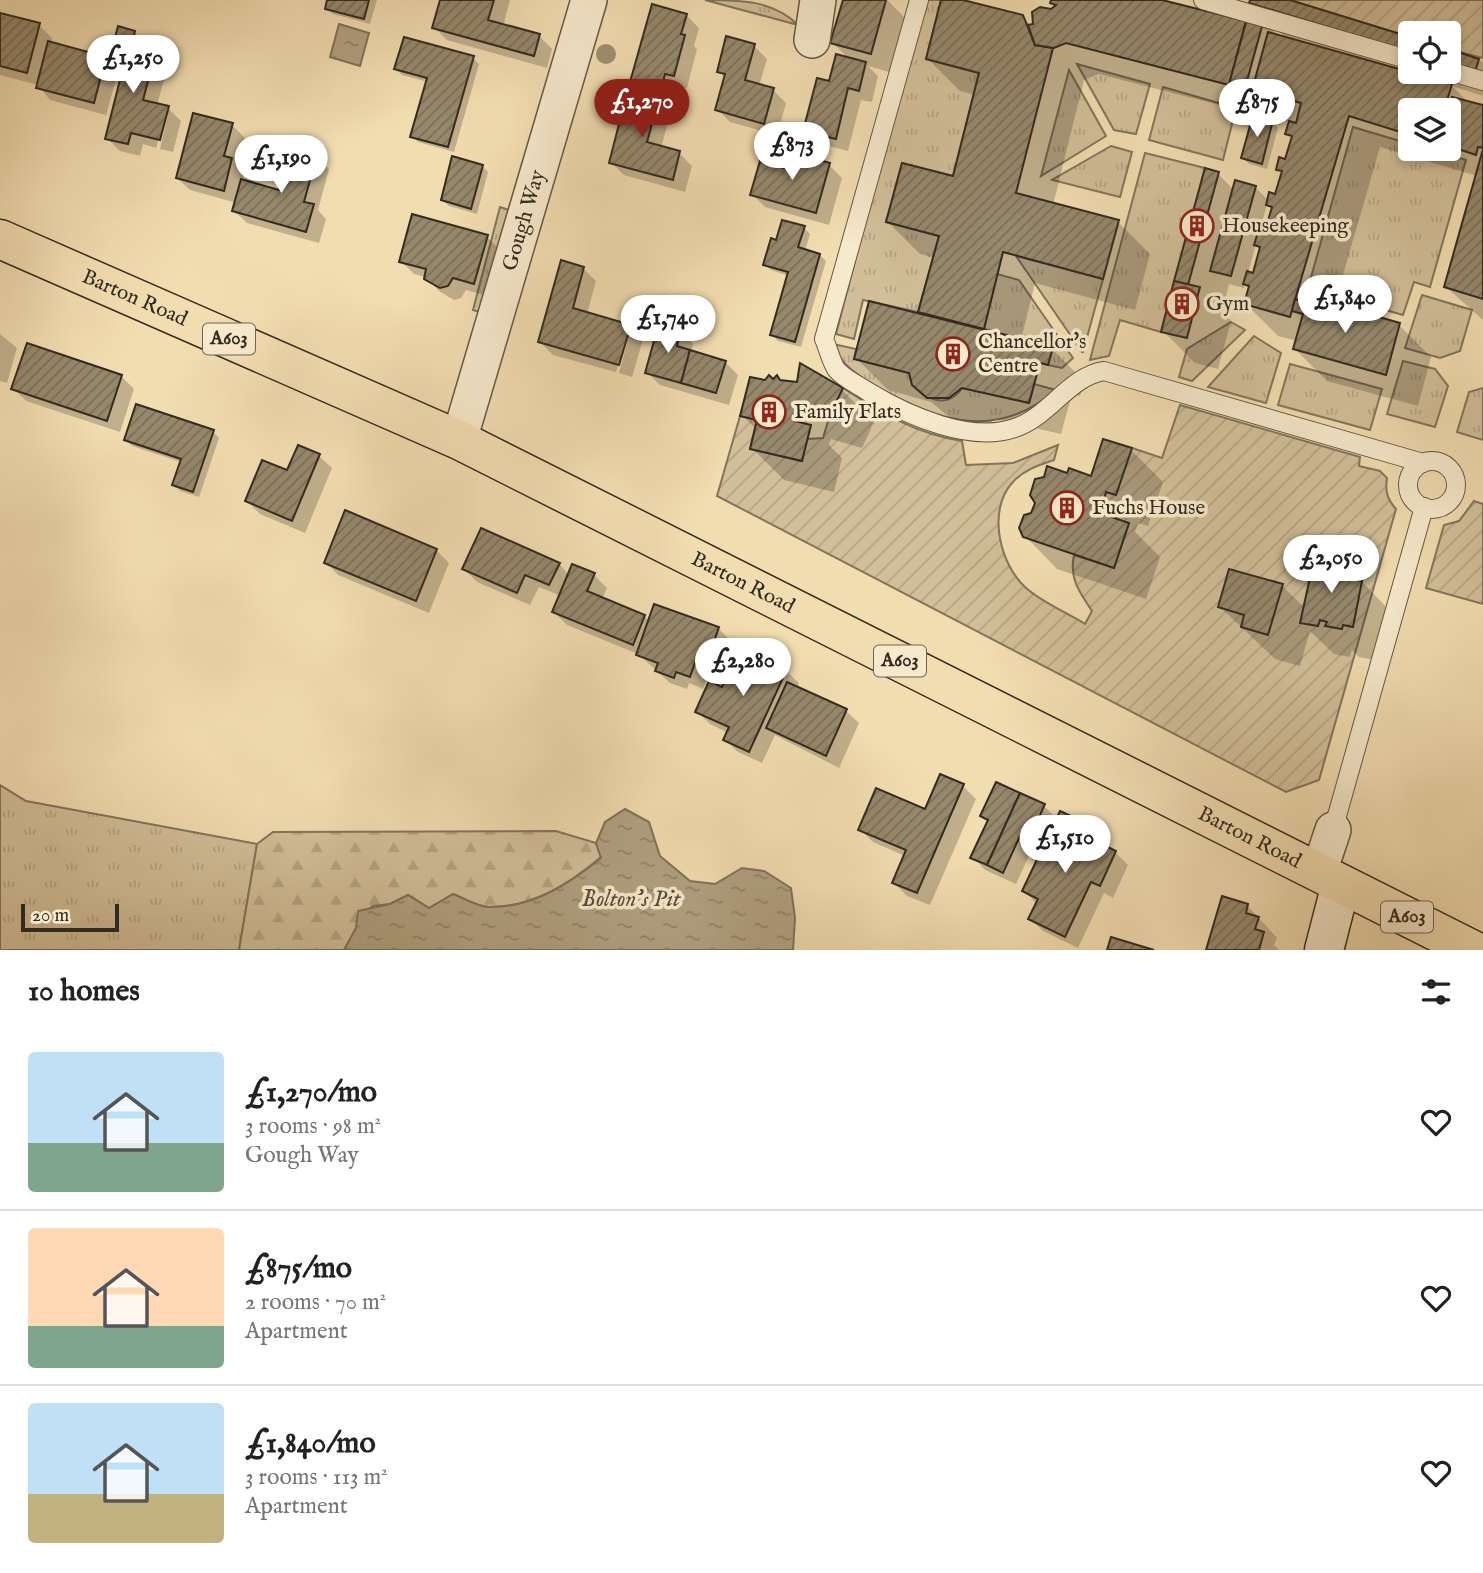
<!DOCTYPE html>
<meta charset="utf-8">
<style>
body{margin:0;font-family:"IM FELL English",serif;background:#f6f6f6;color:#222;height:100vh;display:flex;flex-direction:column;font-size:26px;white-space:nowrap}
*{box-sizing:border-box;margin:0}
p{font-size:23px;color:#767676}
.icon{flex:none;width:38px;height:38px;fill:none;stroke:currentColor;stroke-width:2;stroke-linecap:round;stroke-linejoin:round}
.map{position:relative;height:950px;overflow:hidden}
.side{display:flex;flex-direction:column;background:#fff;flex:1}
.side>*{flex:none}
.controls{position:absolute;left:1398px;top:21px;display:grid;gap:14px}
.controls a{display:grid;place-items:center;width:63px;height:63px;border-radius:7px;background:#fff;box-shadow:0 4px 10px #0003;font-size:35px}
.scale{position:absolute;left:21px;bottom:18px;width:98px;box-sizing:border-box;padding-left:7px;border:4px solid #332b21;border-top:0;font-size:19px;line-height:24px;white-space:nowrap;color:#332b21;-webkit-text-stroke:5px #f7e9cc;paint-order:stroke}
.price{position:absolute;translate:-50% -60px;padding:0 16px;border-radius:24px;background:#fff;color:#222;font-size:23px;line-height:46px;filter:drop-shadow(0 2px 4px #0008)}
.price::after{content:'';position:absolute;left:50%;top:42px;width:21px;height:16px;margin-left:-10px;background:inherit;clip-path:polygon(0 0,100% 0,50% 100%)}
.price.on{background:#8f2418;color:#fff}
ul{padding:0;list-style:none}
li{display:flex;align-items:center;gap:21px;height:175px;padding:0 28px}
li+li{border-top:2px solid #e0e0e0}
li span{display:grid;place-items:center;flex:none;width:196px;height:140px;border-radius:7px;color:#555}
li>.icon{margin-inline-start:auto}
span .icon{width:84px;height:84px;fill:#fffc;stroke-width:1}
li b{font-size:30px}
h2{display:flex;justify-content:space-between;align-items:center;height:84px;padding:0 28px;font-size:30px}
.map>svg:first-child{display:block}
.grass{fill:url(#grass-tufts);stroke:#82755d;stroke-width:2}
.forest{fill:url(#forest-firs);stroke:#82755d;stroke-width:2}
.garden{fill:url(#garden-furrows);stroke:#82755d;stroke-width:2}
.water{fill:url(#water-ripples);stroke:#7f715a;stroke-width:2}
.shadow{fill:#0003;fill-rule:evenodd}
.building{fill:url(#building-hatch);stroke:#332b21;stroke-width:2}
.lines{fill:none;stroke-linecap:round;stroke-linejoin:round}
.lane-casing{stroke:#635845;stroke-width:20}
.street-casing{stroke:#635845;stroke-width:38}
.secondary-casing{stroke:#332b21;stroke-width:41}
.primary-casing{stroke:#332b21;stroke-width:41}
.lane{stroke:#f7e9cc;stroke-width:18}
.street{stroke:#f7e9cc;stroke-width:35}
.secondary{stroke:#f7e9cc;stroke-width:38}
.primary{stroke:#f2ddb1;stroke-width:38}
.tree{fill:#9f8f72}
.labels{text-anchor:middle;dominant-baseline:central;stroke-width:7;stroke-linejoin:round;paint-order:stroke}
.shield{fill:#f7e9cc;stroke:#6e6454;stroke-width:2}
.shield-label{font-size:19px;font-weight:bold;fill:#332b21}
.street-label{font-size:21px;fill:#332b21;stroke:#f7e9cc}
.poi-label{font-size:21px;fill:#332b21;stroke:#f7e9cc;text-anchor:start}
.water-label{font-size:23px;font-style:italic;fill:#594e3e;stroke:#f7e9cc}
</style>
<div class="map">
<svg width="1483" height="950" viewBox="0 0 1483 950">
<defs>
<pattern id="grass-tufts" width="24" height="20" patternUnits="userSpaceOnUse" patternTransform="scale(1.75)"><rect width="24" height="20" fill="#d2bf99"/><path d="M3 7l-1-3M5 7V3M7 7l1-3M15 17l-1-3M17 17v-4M19 17l1-3" fill="none" stroke="#b5a484"/></pattern>
<pattern id="forest-firs" width="22" height="20" patternUnits="userSpaceOnUse" patternTransform="scale(1.75)"><rect width="22" height="20" fill="#d2bf99"/><path d="M5 1l3.5 6h-7zM16 11l3.5 6h-7z" fill="#b5a484"/></pattern>
<pattern id="garden-furrows" width="10" height="10" patternUnits="userSpaceOnUse" patternTransform="scale(1.75)"><rect width="10" height="10" fill="#d2bf99"/><path d="M-1 1l2-2M0 10L10 0M9 11l2-2" fill="none" stroke="#b5a484"/></pattern>
<pattern id="water-ripples" width="26" height="14" patternUnits="userSpaceOnUse" patternTransform="scale(1.75)"><rect width="26" height="14" fill="#b1a080"/><path d="M2 4q2-2 4 0t4 0M15 11q2-2 4 0t4 0" fill="none" stroke="#918368"/></pattern>
<pattern id="building-hatch" width="6" height="6" patternUnits="userSpaceOnUse" patternTransform="scale(1.75)"><rect width="6" height="6" fill="#96886c"/><path d="M-1 1l2-2M0 6l6-6M5 7l2-2" fill="none" stroke="#7b6f58"/></pattern>
</defs>
<rect width="100%" height="100%" fill="#f2ddb1"/>
<filter id="stains"><feTurbulence type="fractalNoise" baseFrequency=".00286" numOctaves="4"/><feColorMatrix values="0 0 0 0 .2 0 0 0 0 .09 0 0 0 0 .02 0 0 0 .5 -.17"/></filter>
<radialGradient id="worn" r=".72"><stop offset=".6" stop-color="#630" stop-opacity="0"/><stop offset="1" stop-color="#630" stop-opacity=".3"/></radialGradient>
<!-- grass -->
<g class="grass">
<path d="M705,0C740,0 773,0 798,25Z"/>
<polygon points="923,0 941,0 926,59 979,73 953,176 902,163 886,222 939,236 918,312 863,300 854,339 836,334"/>
<polygon points="1077,64 1150,84 1136,134 1114,130"/>
<polygon points="1069,70 1106,136 1041,176"/>
<polygon points="1163,87 1236,108 1223,160 1149,140"/>
<polygon points="1353,127 1410,144 1410,149 1427,149 1466,160 1430,287 1414,282 1403,315 1308,288"/>
<polygon points="1111,146 1132,152 1120,197 1052,180"/>
<polygon points="1145,153 1205,168 1161,332 1120,320 1109,356 1090,360"/>
<polygon points="500,207 509,210 480,312 473,310"/>
<polygon points="1016,256 1103,279 1083,352 1082,352"/>
<polygon points="997,274 1019,280 1073,358 1062,368 1048,365 1053,347 984,329"/>
<polygon points="1422,295 1472,310 1460,351 1440,358 1405,348"/>
<polygon points="1231,322 1245,330 1192,381 1179,377 1187,349"/>
<polygon points="1254,336 1281,353 1266,403 1208,387"/>
<path d="M833,344L856,349L855,359L909,373C915,396 946,413 962,388L1029,403L1034,384L1056,390C997,441 940,422 878,387C860,377 840,365 833,344Z"/>
<polygon points="1403,361 1435,369 1448,386 1435,427 1387,414"/>
<polygon points="1290,364 1382,389 1370,430 1278,405"/>
<polygon points="1483,388 1483,440 1457,432 1469,392"/>
<polygon points="0,785 26,801 257,844 239,950 0,950"/>
</g>
<!-- forest -->
<path class="forest" d="M556,831L596,843L601,857C569,884 533,907 489,907C478,907 464,898 453,894L429,908L408,895L390,904L372,906L344,950H239L257,844L273,832Z"/>
<!-- garden -->
<g class="garden">
<polygon points="1290,0 1483,0 1483,58 1449,49 1449,33 1410,33 1410,37"/>
<path d="M843,388C881,413 917,434 962,441L966,465L1013,463L1058,445L1054,460C1039,465 1023,470 1012,483C987,511 1000,564 1025,587C1041,602 1066,612 1085,624L1092,611C1079,592 1069,578 1074,555L1114,568L1129,523L1100,513L1106,492L1132,448L1162,458L1180,405L1360,457L1359,466L1380,471L1387,478C1385,491 1387,499 1396,509L1319,780L1286,792L717,496L740,416L757,420L750,449L801,461L807,439L823,438L832,408Z"/>
<polygon points="1474,501 1483,504 1483,604 1426,588 1444,525 1459,521"/>
</g>
<!-- water -->
<g class="water">
<polygon points="339,24 369,33 360,66 330,57"/>
<path d="M625,809L649,822L660,856L690,881L715,884L742,868L764,871L791,888L795,918L793,950H344L356,928L358,911L390,904L408,895L429,908L453,894C463,898 478,907 489,907C533,908 569,884 601,858L596,843L605,822Z"/>
</g>
<!-- shadow -->
<g class="shadow">
<polygon points="329,0 377,0 370,24 333,14 327,8"/>
<polygon points="442,0 510,0 503,26 539,36 552,49 547,68 447,40 434,27"/>
<polygon points="845,0 887,0 905,18 889,72 868,66 878,76 872,102 861,100 848,151 818,143 805,130 849,59 832,42"/>
<path d="M942,0H956L1022,17L1032,26L1056,7L1053,0H1155L1247,23L1263,21L1279,36L1287,39L1251,3L1252,0H1284L1410,39V72H1449V51L1483,62V96L1452,86L1469,103L1483,107V320L1446,287L1477,176L1380,147L1334,306L1399,325L1431,357L1418,406L1327,381L1295,349L1297,341L1278,336L1246,304L1250,289L1245,283L1244,288L1229,284L1222,311L1231,321L1218,369L1195,363L1163,331L1218,174L1234,190L1255,187L1269,201L1277,196L1283,174L1277,169L1287,161L1293,139L1287,133L1290,123L1278,114L1275,125L1278,128L1267,169L1249,164L1243,158L1253,120L1246,112L1099,74L1084,80L1053,205L1118,222L1150,254L1135,310L1035,283L1021,340L1052,349L1084,381L1080,396L1072,394L1061,434L995,419L982,430L966,431L931,402L888,390L856,358L920,315L935,258L920,254L888,222L954,178L975,95L960,91L928,59ZM1410,110H1449V149H1410ZM1267,204L1273,209L1265,236L1259,234ZM1256,244L1261,250L1254,275L1248,273Z"/>
<polygon points="0,15 39,25 52,38 51,44 105,58 110,63 134,32 147,45 143,61 152,63 165,76 157,105 168,108 181,121 173,152 160,149 168,114 165,114 156,148 143,144 140,156 120,151 107,138 122,80 117,76 106,115 50,100 38,85 0,75"/>
<polygon points="686,15 699,28 694,46 697,49 687,88 678,86 661,148 679,153 692,166 685,192 624,175 611,162"/>
<polygon points="754,46 767,59 759,86 773,90 786,103 777,135 730,122 717,109 725,78 719,71"/>
<polygon points="473,58 479,64 454,152 418,142 412,136 428,82 402,75 396,69"/>
<polygon points="232,125 245,138 237,166 244,173 242,182 281,192 316,157 329,169 318,210 326,219 319,243 247,223 234,211 237,203 190,190 177,178"/>
<polygon points="829,165 842,178 829,225 765,207 752,194 785,170"/>
<polygon points="482,166 488,172 477,214 449,206 442,200"/>
<polygon points="804,228 810,234 805,251 820,255 826,261 801,347 778,341 772,335 789,276 771,270 765,264 777,242"/>
<polygon points="487,237 500,250 487,296 466,290 461,298 454,300 439,291 425,277 414,274 401,261"/>
<polygon points="583,268 596,281 587,314 630,326 643,339 632,377 619,373 630,332 627,332 616,372 553,355 540,342"/>
<polygon points="680,331 693,344 691,352 725,362 738,375 729,405 660,385 647,372"/>
<polygon points="0,334 17,348 7,383 0,381"/>
<polygon points="121,376 134,389 120,432 26,401 13,388"/>
<polygon points="773,381 842,390 874,422 862,448 831,439 829,445 842,458 834,492 784,480 752,448 757,430 742,415"/>
<polygon points="213,432 219,438 199,497 180,491 174,484 181,462 132,446 126,440"/>
<polygon points="1131,450 1163,482 1148,526 1138,523 1135,532 1160,557 1146,599 1057,569 1025,536 1032,515 1069,475 1092,478"/>
<polygon points="319,456 332,468 305,533 260,514 247,501"/>
<polygon points="436,550 449,563 429,613 338,575 326,562"/>
<polygon points="1343,562 1393,614 1373,660 1359,657 1352,650 1350,657 1334,654 1310,631 1300,666 1275,659 1220,607 1282,586 1305,608"/>
<polygon points="559,564 569,575 594,575 607,588 602,599 644,616 650,621 718,628 731,641 718,679 708,675 703,689 689,683 687,689 670,683 638,654 567,625 554,612 561,596 539,587 530,605 477,582 464,569"/>
<polygon points="786,671 799,683 797,688 846,711 859,723 839,768 775,735 762,763 738,752 725,739 728,733 710,724 697,711"/>
<polygon points="963,786 976,799 930,905 907,896 894,883 905,856 873,842 860,829 926,812"/>
<polygon points="1044,806 1058,820 1072,819 1085,832 1082,837 1115,852 1128,865 1113,898 1104,893 1078,948 1043,931 1030,918 1037,904 1024,891 1043,852 1033,847 1016,884 985,870 973,857 989,823 982,816"/>
<polygon points="1248,906 1277,938 1274,945 1279,950 1207,950"/>
</g>
<!-- building -->
<g class="building">
<polygon points="327,0 369,0 364,19 325,9"/>
<polygon points="440,0 494,0 488,20 540,34 534,56 432,28"/>
<polygon points="843,0 886,0 871,54 830,43"/>
<polygon points="941,0 963,0 1023,15 1035,45 1053,48 1016,193 1119,220 1103,279 1003,252 984,329 918,312 939,236 886,222 902,163 953,176 979,73 926,59"/>
<polygon points="1051,0 1162,0 1246,21 1229,85 1066,43 1054,48 1035,45 1028,25 1033,24 1032,12 1040,7 1051,9 1056,5 1050,3"/>
<polygon points="1250,0 1290,0 1410,37 1410,52 1249,3"/>
<polygon points="652,4 687,14 681,34 685,35 674,76 665,74 659,98 628,89"/>
<polygon points="0,13 40,23 27,73 0,66"/>
<polygon points="1248,15 1264,19 1242,99 1226,95"/>
<polygon points="118,26 135,31 129,55 153,62 143,100 169,106 160,140 131,133 128,144 105,139 122,72 107,68"/>
<polygon points="1268,32 1452,84 1446,104 1449,105 1448,110 1410,110 1410,135 1349,116 1290,317 1244,304 1249,286 1243,284 1247,271 1253,273 1260,247 1254,245 1258,232 1264,234 1272,207 1266,205 1269,192 1275,194 1282,171 1276,170 1279,157 1285,159 1292,136 1285,134 1289,121 1296,123 1301,103 1252,90"/>
<polygon points="726,36 755,44 745,80 774,88 764,124 715,110 725,74 717,72"/>
<polygon points="404,37 474,56 448,147 410,137 427,78 394,69"/>
<polygon points="48,41 106,57 94,103 36,88"/>
<polygon points="1449,49 1479,59 1475,72 1449,64"/>
<polygon points="836,54 866,62 859,91 848,88 836,139 803,131 817,78 829,81"/>
<polygon points="628,89 659,98 647,142 680,151 673,180 609,163"/>
<polygon points="1452,97 1483,105 1483,148 1478,147 1476,155 1449,146 1448,110"/>
<polygon points="193,113 233,123 224,156 232,158 224,191 176,178"/>
<polygon points="1253,115 1273,120 1262,164 1241,158"/>
<polygon points="291,147 317,155 304,202 314,204 306,232 232,211 241,179 279,190"/>
<polygon points="1483,149 1483,299 1444,287"/>
<polygon points="789,152 830,163 816,213 750,195 760,161 784,168"/>
<polygon points="452,156 483,165 471,209 441,200"/>
<polygon points="1205,168 1219,172 1188,285 1174,281"/>
<polygon points="1235,180 1256,186 1231,276 1210,271"/>
<polygon points="412,214 488,235 474,284 453,278 448,286 440,288 424,279 426,269 399,262"/>
<polygon points="782,220 805,226 798,247 820,254 795,342 770,335 788,272 763,265 771,238 776,240"/>
<polygon points="561,260 584,267 573,308 631,325 619,365 538,342"/>
<polygon points="1174,281 1200,287 1187,338 1161,332"/>
<polygon points="1309,297 1400,323 1386,375 1293,349 1303,314 1292,311 1295,299 1308,302"/>
<polygon points="869,301 1053,347 1048,365 1040,363 1029,403 962,388 949,398 927,398 912,385 909,373 854,359"/>
<polygon points="659,323 681,329 677,346 690,350 681,383 645,373"/>
<polygon points="27,343 122,375 107,421 11,389"/>
<polygon points="690,350 726,361 716,393 681,383"/>
<polygon points="800,363 843,388 829,417 799,408 795,421 811,425 802,461 750,449 757,420 740,416 750,377 765,380 769,375 773,379 777,375 780,380 797,382"/>
<polygon points="136,404 214,430 193,492 172,485 181,459 124,440"/>
<polygon points="1103,439 1132,448 1116,495 1106,492 1100,513 1129,523 1114,568 1023,537 1019,528 1024,515 1031,513 1035,503 1030,495 1035,479 1044,477 1047,466 1067,473 1069,468 1091,476"/>
<polygon points="298,445 320,454 292,521 245,501 262,460 287,470"/>
<polygon points="345,510 437,549 416,601 324,563"/>
<polygon points="481,528 560,563 549,585 525,575 517,593 462,569"/>
<polygon points="1315,555 1344,561 1341,576 1362,581 1353,627 1343,625 1342,629 1325,626 1327,622 1320,620 1318,626 1300,623"/>
<polygon points="572,564 595,573 587,591 645,615 633,645 552,612"/>
<polygon points="1229,569 1283,584 1268,635 1241,627 1244,615 1218,607"/>
<polygon points="654,604 719,627 705,667 695,663 690,677 676,672 674,678 655,671 658,663 636,655"/>
<polygon points="740,648 787,669 749,752 723,740 729,727 695,712 709,681 722,687"/>
<polygon points="787,682 847,709 826,756 766,728"/>
<polygon points="940,774 964,784 917,893 892,883 906,850 858,830 876,788 925,809"/>
<polygon points="996,782 1020,793 987,865 970,858 988,820 980,816"/>
<polygon points="1020,793 1045,804 1029,840 1020,836 1003,873 987,865"/>
<polygon points="1060,811 1073,817 1068,828 1116,851 1100,886 1091,882 1065,937 1028,919 1038,899 1022,891"/>
<polygon points="1222,896 1248,904 1246,913 1259,917 1255,929 1264,932 1259,950 1206,950"/>
<polygon points="1111,937 1154,950 1107,950"/>
</g>
<g class="lines">
<defs>
<g id="lane">
<path d="M919,0L824,339C828,348 831,361 836,369C843,378 858,385 867,391C906,415 973,446 1020,426C1051,413 1071,376 1104,371L1423,463"/>
<polyline points="1203,0 1410,60"/>
<polyline points="1449,71 1483,81"/>
<circle cx="1432" cy="485" r="24"/>
<polyline points="1333,830 1424,507"/>
</g>
<g id="street">
<polyline points="812,40 818,0"/>
<path id="s1" d="M459,440L589,0"/>
<polyline points="1319,872 1333,830"/>
</g>
<polyline id="secondary" points="1324,950 1341,884"/>
<g id="primary">
<path id="s2" d="M0,239L459,440L1473,950"/>
</g>
</defs>
<!-- lane casing -->
<use href="#lane" class="lane-casing"/>
<!-- street casing -->
<use href="#street" class="street-casing"/>
<!-- secondary casing -->
<use href="#secondary" class="secondary-casing"/>
<!-- primary casing -->
<use href="#primary" class="primary-casing"/>
<!-- lane -->
<use href="#lane" class="lane"/>
<!-- street -->
<use href="#street" class="street"/>
<!-- secondary -->
<use href="#secondary" class="secondary"/>
<!-- primary -->
<use href="#primary" class="primary"/>
</g>
<!-- trees -->
<circle class="tree" cx="606" cy="54" r="10"/>
<!-- icons -->
<defs>
<symbol id="building-ring" viewBox="-11 -11 22 22"><circle r="9.5" fill="#f7e9cc" stroke="#8f2418" stroke-width="1.5"/><path d="M-4-6H4V6H1V3H-1V6H-4ZM-2.5-4.3h1.7v1.8h-1.7ZM.8-4.3h1.7v1.8H.8ZM-2.5-1h1.7V.8h-1.7ZM.8-1h1.7V.8H.8Z" fill="#8f2418"/></symbol>
</defs>
<g fill-rule="evenodd">
<use href="#building-ring" x="1178" y="207" width="38" height="38"/>
<use href="#building-ring" x="1163" y="285" width="38" height="38"/>
<use href="#building-ring" x="934" y="335" width="38" height="38"/>
<use href="#building-ring" x="750" y="393" width="38" height="38"/>
<use href="#building-ring" x="1048" y="489" width="38" height="38"/>
</g>
<g class="labels">
<!-- shield labels -->
<g class="shield">
<rect x="203" y="323.5" width="52" height="31" rx="5"/>
<rect x="874" y="645.5" width="52" height="31" rx="5"/>
<rect x="1381" y="901.5" width="52" height="31" rx="5"/>
</g>
<g class="shield-label">
<text x="229" y="339">A603</text>
<text x="900" y="661">A603</text>
<text x="1407" y="917">A603</text>
</g>
<!-- street labels -->
<g class="street-label">
<text stroke="none"><textPath href="#s1" startOffset="229">Gough Way</textPath></text>
<text stroke="none"><textPath href="#s2" startOffset="147">Barton Road</textPath></text>
<text stroke="none"><textPath href="#s2" startOffset="819">Barton Road</textPath></text>
<text stroke="none"><textPath href="#s2" startOffset="1386">Barton Road</textPath></text>
</g>
<!-- poi labels -->
<g class="poi-label">
<text x="1222" y="226">Housekeeping</text>
<text x="1206" y="304">Gym</text>
<text x="978" y="342">Chancellor's<tspan x="978" dy="24">Centre</tspan></text>
<text x="794" y="412">Family Flats</text>
<text x="1092" y="508">Fuchs House</text>
</g>
<!-- water labels -->
<g class="water-label">
<text x="631" y="899">Bolton’s Pit</text>
</g>
</g>
<rect width="100%" height="100%" filter="url(#stains)"/>
<rect width="100%" height="100%" fill="url(#worn)"/>
</svg>
<div class="controls">
<a><svg class="icon" aria-label="locate" viewBox="0 0 24 24"><circle cx="12" cy="12" r="6"/><path d="M12 2v4M12 18v4M2 12h4M18 12h4"/></svg></a>
<a><svg class="icon" aria-label="layers" viewBox="0 0 24 24"><path d="M12 4l9 5-9 5-9-5zM3 14l9 5 9-5"/></svg></a>
</div>
<div class="scale">20 m</div>
<b class="price" style="left:133px;top:95px">£1,250</b>
<b class="price on" style="left:642px;top:139px">£1,270</b>
<b class="price" style="left:1257px;top:139px">£875</b>
<b class="price" style="left:792px;top:182px">£873</b>
<b class="price" style="left:281px;top:195px">£1,190</b>
<b class="price" style="left:1345px;top:335px">£1,840</b>
<b class="price" style="left:668px;top:355px">£1,740</b>
<b class="price" style="left:1331px;top:595px">£2,050</b>
<b class="price" style="left:743px;top:698px">£2,280</b>
<b class="price" style="left:1065px;top:875px">£1,510</b>
</div>
<section class="side">
<h2>10 homes<svg class="icon" aria-label="filters" viewBox="0 0 24 24"><path d="M4 7h16M4 17h16"/><circle cx="9" cy="7" r="2"/><circle cx="15" cy="17" r="2"/></svg></h2>
<ul>
<li><span style="background:linear-gradient(#bfe0f5 65%,#7fa58c 0)"><svg class="icon" aria-label="home" viewBox="0 0 24 24"><path d="M3 11l9-7 9 7M6 9v11h12V9"/></svg></span><div><b>£1,270/mo</b><p>3 rooms · 98 m²</p><p>Gough Way</p></div><svg class="icon" aria-label="heart" viewBox="0 0 24 24"><path d="M12 20l-8-8c-3-5 5-10 8-4 3-6 11-1 8 4z"/></svg></li>
<li><span style="background:linear-gradient(#ffd9b3 70%,#7fa58c 0)"><svg class="icon" aria-label="home" viewBox="0 0 24 24"><path d="M3 11l9-7 9 7M6 9v11h12V9"/></svg></span><div><b>£875/mo</b><p>2 rooms · 70 m²</p><p>Apartment</p></div><svg class="icon" aria-label="heart" viewBox="0 0 24 24"><path d="M12 20l-8-8c-3-5 5-10 8-4 3-6 11-1 8 4z"/></svg></li>
<li><span style="background:linear-gradient(#bfe0f5 65%,#c2b280 0)"><svg class="icon" aria-label="home" viewBox="0 0 24 24"><path d="M3 11l9-7 9 7M6 9v11h12V9"/></svg></span><div><b>£1,840/mo</b><p>3 rooms · 113 m²</p><p>Apartment</p></div><svg class="icon" aria-label="heart" viewBox="0 0 24 24"><path d="M12 20l-8-8c-3-5 5-10 8-4 3-6 11-1 8 4z"/></svg></li>
</ul>
</section>
